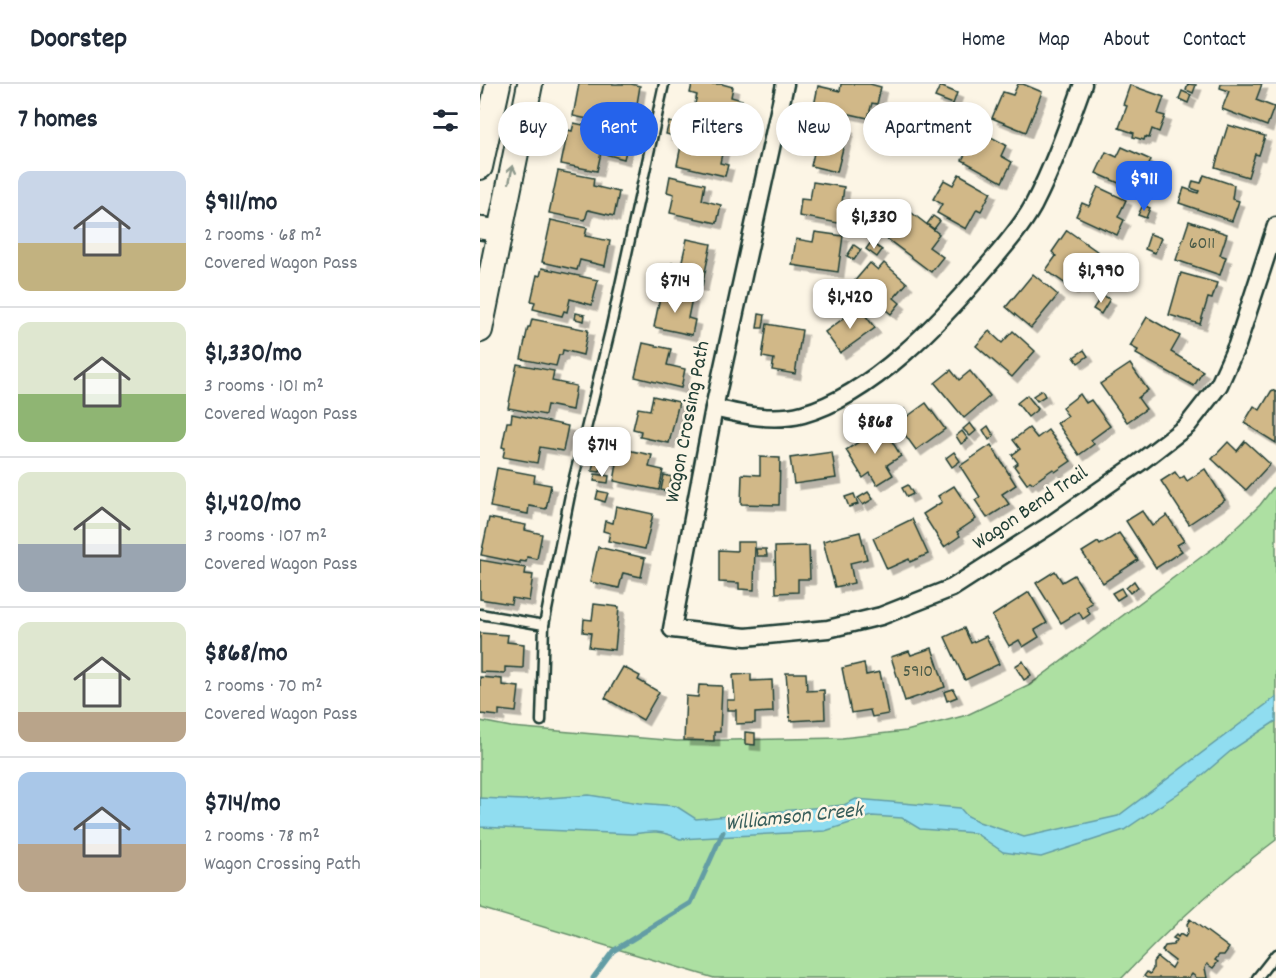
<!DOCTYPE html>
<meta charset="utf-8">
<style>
body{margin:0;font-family:Dekko,sans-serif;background:#f6f6f7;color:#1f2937;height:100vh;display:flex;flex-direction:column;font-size:22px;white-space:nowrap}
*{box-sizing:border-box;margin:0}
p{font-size:20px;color:#747a83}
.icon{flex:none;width:33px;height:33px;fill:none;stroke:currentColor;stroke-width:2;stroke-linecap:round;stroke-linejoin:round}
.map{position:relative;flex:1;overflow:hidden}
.drawer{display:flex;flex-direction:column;background:#fff;width:480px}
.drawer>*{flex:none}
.hud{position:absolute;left:18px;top:18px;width:570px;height:54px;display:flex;gap:12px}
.price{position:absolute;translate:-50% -51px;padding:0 14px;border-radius:12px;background:#fff;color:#222;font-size:20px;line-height:39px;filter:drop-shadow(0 2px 3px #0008)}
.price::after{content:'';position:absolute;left:50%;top:36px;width:18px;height:14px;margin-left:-9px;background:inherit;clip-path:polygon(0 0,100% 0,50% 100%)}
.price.active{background:#2563eb;color:#fff}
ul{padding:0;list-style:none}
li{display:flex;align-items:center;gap:18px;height:150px;padding:0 18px}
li+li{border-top:2px solid #e0e1e3}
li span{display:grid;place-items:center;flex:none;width:168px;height:120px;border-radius:12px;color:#555}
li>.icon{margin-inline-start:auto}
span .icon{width:72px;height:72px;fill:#fffc;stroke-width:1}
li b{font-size:26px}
h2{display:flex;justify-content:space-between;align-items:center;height:72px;padding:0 18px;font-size:26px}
.chip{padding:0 21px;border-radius:27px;background:#fff;box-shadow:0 3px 9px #0003;font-size:21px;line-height:54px}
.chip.active{background:#2563eb;color:#fff}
header{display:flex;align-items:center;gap:36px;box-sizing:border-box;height:84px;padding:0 30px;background:#fff;border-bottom:2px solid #e0e1e3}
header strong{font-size:28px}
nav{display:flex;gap:33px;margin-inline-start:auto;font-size:21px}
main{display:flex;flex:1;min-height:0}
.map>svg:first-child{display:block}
.green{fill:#ade0a2;stroke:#668e6b;stroke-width:1.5}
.water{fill:#90ddf0;stroke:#639da5;stroke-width:1.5}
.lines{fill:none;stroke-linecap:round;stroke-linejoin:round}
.stream{stroke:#639da5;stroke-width:5}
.building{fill:#d1b888;stroke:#1f3d34;stroke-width:1.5;filter:url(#shadow)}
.service-casing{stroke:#1f3d34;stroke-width:13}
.minor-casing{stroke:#1f3d34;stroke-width:21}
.tertiary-casing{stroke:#1f3d34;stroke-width:26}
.secondary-casing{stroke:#1f3d34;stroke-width:28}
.service{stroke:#fcf5e5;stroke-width:8}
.minor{stroke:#fcf5e5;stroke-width:16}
.tertiary{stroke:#fcf5e5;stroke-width:21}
.secondary{stroke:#fcf5e5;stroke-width:24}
.oneway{stroke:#8e998c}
.labels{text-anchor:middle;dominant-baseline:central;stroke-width:5;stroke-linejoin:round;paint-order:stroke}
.number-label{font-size:18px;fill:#4c5c49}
.street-label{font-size:21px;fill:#1f3d34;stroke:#fcf5e5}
.water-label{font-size:22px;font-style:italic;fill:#365d5a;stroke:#fcf5e5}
</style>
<header>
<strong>Doorstep</strong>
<nav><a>Home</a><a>Map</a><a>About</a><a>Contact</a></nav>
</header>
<main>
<section class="drawer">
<h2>7 homes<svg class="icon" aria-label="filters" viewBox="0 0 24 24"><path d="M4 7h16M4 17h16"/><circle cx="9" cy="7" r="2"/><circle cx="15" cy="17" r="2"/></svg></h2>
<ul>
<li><span style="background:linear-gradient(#c9d6e8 60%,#c2b280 0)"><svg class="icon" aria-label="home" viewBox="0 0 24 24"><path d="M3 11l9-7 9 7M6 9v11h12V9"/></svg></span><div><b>$911/mo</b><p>2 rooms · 68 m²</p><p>Covered Wagon Pass</p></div></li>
<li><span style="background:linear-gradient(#dfe7d0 60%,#8fb573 0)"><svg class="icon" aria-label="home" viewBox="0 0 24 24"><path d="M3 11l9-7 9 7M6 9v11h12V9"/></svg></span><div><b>$1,330/mo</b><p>3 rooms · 101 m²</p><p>Covered Wagon Pass</p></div></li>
<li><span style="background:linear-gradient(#dfe7d0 60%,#9aa5b1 0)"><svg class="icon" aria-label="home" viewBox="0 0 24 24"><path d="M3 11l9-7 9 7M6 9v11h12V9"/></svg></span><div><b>$1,420/mo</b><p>3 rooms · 107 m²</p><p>Covered Wagon Pass</p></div></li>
<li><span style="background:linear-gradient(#dfe7d0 75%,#b9a48a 0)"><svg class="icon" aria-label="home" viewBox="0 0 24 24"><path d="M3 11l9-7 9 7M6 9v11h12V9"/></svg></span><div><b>$868/mo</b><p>2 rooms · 70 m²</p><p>Covered Wagon Pass</p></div></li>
<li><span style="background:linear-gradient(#a9c7e8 60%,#b9a48a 0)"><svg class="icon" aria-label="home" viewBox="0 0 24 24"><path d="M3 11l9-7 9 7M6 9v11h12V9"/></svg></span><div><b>$714/mo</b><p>2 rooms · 78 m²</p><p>Wagon Crossing Path</p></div></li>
</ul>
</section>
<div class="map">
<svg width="796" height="894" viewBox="0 0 796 894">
<defs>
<filter id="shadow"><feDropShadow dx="5.5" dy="5.5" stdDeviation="0" flood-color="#0004"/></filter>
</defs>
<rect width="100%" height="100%" fill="#fcf5e5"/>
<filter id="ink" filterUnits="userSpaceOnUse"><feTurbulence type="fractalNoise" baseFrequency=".0167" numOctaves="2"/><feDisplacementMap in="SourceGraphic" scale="12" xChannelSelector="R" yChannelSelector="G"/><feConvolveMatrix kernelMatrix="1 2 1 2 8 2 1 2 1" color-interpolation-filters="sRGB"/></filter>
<g filter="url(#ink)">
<!-- green -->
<path class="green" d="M796,400V756C741,797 689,844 642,894H234L0,824V637L31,643L197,657L362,654L426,647L487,631L548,602L740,459L780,421Z"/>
<!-- water -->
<path class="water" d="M796,613V637L753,665L712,700L644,746L561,773L523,768L495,749L440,745L422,734L392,732L345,747L200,755C181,746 172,747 152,750L0,743V714L43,716L109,711L159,719L196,722L216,735L364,721L376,715L480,724L486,731L499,738L544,753L638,732Z"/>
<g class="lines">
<!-- stream -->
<polyline class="stream" points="113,894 133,867 211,819 243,748"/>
</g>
<!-- building -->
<g class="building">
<polygon points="99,0 151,0 160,2 156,26 131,22 128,39 93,32"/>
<polygon points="212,0 242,0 253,3 251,13 262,16 257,39 213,28 217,11 210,9"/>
<polygon points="361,0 390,0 401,3 397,20 392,19 388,34 334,22 338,2 360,7"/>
<polygon points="538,0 543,0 562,8 546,48 512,34 523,8 533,11"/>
<polygon points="708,0 716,1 713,9 706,6"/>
<polygon points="741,0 782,0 776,16 794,23 787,42 742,25 749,7 740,4"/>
<polygon points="650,1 684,13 678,30 685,32 679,48 672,45 669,54 665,53 664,56 653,53 654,49 639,44 647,22 643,21"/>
<polygon points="460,2 477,9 473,20 455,13"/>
<polygon points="702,7 711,11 708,19 699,15"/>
<polygon points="204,29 214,32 212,39 203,36"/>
<polygon points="189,38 201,41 198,53 186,50"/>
<polygon points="341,38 368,44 357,88 331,82"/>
<polygon points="94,39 150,51 144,75 121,69 117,87 81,80 88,46 92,47"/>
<polygon points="748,41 785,52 779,71 775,70 768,93 735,83"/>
<polygon points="488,44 496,49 498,46 526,61 521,72 532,78 522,98 482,76 491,60 482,55"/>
<polygon points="204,47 245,56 240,79 248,81 245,92 197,81"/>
<polygon points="642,63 671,76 657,107 616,89 626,68 637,73"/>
<polygon points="78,87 114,94 113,102 139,108 134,132 108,126 105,136 69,129"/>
<polygon points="479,90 511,108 501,127 497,125 486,145 457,129 462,120 453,115 464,96 473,101"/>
<polygon points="724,91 754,101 752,115 759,117 752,137 699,119 704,104 718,109 719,107 711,104 713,97 721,99"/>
<polygon points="190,92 225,100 222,116 241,121 237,139 190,129 194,110 187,108"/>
<polygon points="333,98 364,103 362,119 370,120 368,134 360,133 358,139 319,132 321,115 330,116"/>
<polygon points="618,103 646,116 638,133 644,136 637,151 596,132 602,119 609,122"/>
<polygon points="663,121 670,124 666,134 658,131"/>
<polygon points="428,126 459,150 449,163 463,173 451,188 406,154"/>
<polygon points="453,132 460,137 454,145 447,140"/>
<polygon points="382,134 392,138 388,147 380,140"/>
<polygon points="71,136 107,144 105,152 130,157 125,182 100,176 97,186 62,178"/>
<polygon points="709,137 747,150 740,171 746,173 740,191 696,176"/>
<polygon points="587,146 618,168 610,181 621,189 610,205 599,197 593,205 566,186 576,172 572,168"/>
<polygon points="335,148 363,152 358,188 312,181 316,155 333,158"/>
<polygon points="670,150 681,154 675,169 665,165"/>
<polygon points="207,155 231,160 222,202 197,197 199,190 190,188 192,179 201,181"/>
<polygon points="391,158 402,166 397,173 386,165"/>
<polygon points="374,161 381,166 374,176 367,172"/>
<polygon points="390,179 398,186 404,179 427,199 414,214 420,219 411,230 373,199"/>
<polygon points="62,184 118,196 112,221 90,215 87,228 84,227 82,232 53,225 55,218 51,217 57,191 60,192"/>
<polygon points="701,189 737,199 732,215 728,214 720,240 689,231"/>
<polygon points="553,190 578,211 551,244 526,223"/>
<polygon points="181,208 212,214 208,234 215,236 212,251 174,243"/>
<polygon points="622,211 630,215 621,230 613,225"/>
<polygon points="379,223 395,244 360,269 345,248"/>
<polygon points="96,229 105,231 104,237 95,235"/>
<polygon points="279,230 285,231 283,244 277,244"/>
<polygon points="667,233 700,252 691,268 723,287 714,302 656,270 658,266 650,262"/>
<polygon points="52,235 108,246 103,271 83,266 82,271 79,271 76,282 41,275 48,243 50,243"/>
<polygon points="287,240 322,246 315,290 292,286 294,275 282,273"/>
<polygon points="509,247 522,259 533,247 555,267 532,293 496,262"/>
<polygon points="163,259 191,265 187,281 205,285 201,304 155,293"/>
<polygon points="604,266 608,272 598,279 594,273"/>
<polygon points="37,280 74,287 72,297 96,302 92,326 67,321 65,331 28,324"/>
<polygon points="650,280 668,306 658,314 666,325 647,338 620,300"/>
<polygon points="471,286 479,296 490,287 510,312 484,334 455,299"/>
<polygon points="562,306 565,312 557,317 553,312"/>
<polygon points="792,306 796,308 796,359 764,339 774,322 780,326"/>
<polygon points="600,310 606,319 611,316 630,342 611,356 614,360 599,371 577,339 588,332 582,324"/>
<polygon points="547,311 558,325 548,333 537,319"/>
<polygon points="173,312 199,318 189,359 160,353 161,347 153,345 158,324 170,326"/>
<polygon points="446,319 465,345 436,366 412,333 424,325 428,332"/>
<polygon points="32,330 88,342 83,367 60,363 57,379 23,373 25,364 22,363 27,338 31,338"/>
<polygon points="490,339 496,347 490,352 483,345"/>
<polygon points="402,341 421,372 407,381 413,391 397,401 390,389 383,394 366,366 385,354 384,352"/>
<polygon points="508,342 514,352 509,356 503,346"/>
<polygon points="549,344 557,354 568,346 591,377 575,388 573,385 553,399 550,397 547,400 534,382 538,379 532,371 540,365 533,356"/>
<polygon points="482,347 488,355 481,360 476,352"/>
<polygon points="765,357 790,380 766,406 732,375 748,358 757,367"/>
<polygon points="511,361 536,401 522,410 529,420 507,434 495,416 500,413 480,382"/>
<polygon points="133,363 172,371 169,383 183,386 179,406 134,397 137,380 129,379"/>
<polygon points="352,368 356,394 314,400 310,374"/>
<polygon points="474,368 480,377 472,383 466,374"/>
<polygon points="115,371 123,372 120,388 112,387"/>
<polygon points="280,373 300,374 299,421 261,420 262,390 280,391"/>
<polygon points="17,384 55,391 54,398 71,401 66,425 49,422 48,430 10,423"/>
<polygon points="725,385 745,416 709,440 681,397 695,388 700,395 704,392 707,397"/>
<polygon points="115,390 129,392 128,399 114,397"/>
<polygon points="184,391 192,393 188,408 181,406"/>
<polygon points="428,401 433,410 427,413 422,404"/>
<polygon points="474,402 496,435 477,448 480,452 464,463 443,430 462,418 458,412"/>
<polygon points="118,407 128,409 125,418 116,415"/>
<polygon points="388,408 393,415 383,421 378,414"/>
<polygon points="374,410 378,420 369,423 365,413"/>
<polygon points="136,422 173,430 165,465 128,457 130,449 123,447 125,437 133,439"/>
<polygon points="662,427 672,442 687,431 704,457 697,461 702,467 676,484 646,437"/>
<polygon points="9,434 46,441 45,446 62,450 57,475 47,473 46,478 40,477 40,479 1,471"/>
<polygon points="432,435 448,470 430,478 429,475 407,485 393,454"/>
<polygon points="380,448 387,475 370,479 374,499 355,503 343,457"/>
<polygon points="639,449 658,476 623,499 602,468 618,458 620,461"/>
<polygon points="257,458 275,458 274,506 259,505 259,499 239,498 239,466 257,467"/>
<polygon points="329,462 330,495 318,495 318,508 296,509 295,463"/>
<polygon points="118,463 165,474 161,493 143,489 139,504 110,498"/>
<polygon points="276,465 286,465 287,472 277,472"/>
<polygon points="0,476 46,484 45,490 53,491 49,517 32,514 31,520 0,515"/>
<polygon points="575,487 582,498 594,491 612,519 606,523 610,530 603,535 599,528 581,539 556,499"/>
<polygon points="654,497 658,503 650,509 646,504"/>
<polygon points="641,504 645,511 637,516 632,509"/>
<polygon points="549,508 567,539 555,546 559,553 543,563 539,556 529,562 512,532"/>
<polygon points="114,520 139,523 135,566 109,563 111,549 103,548 104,535 112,536"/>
<polygon points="484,544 491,559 506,552 519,580 485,596 465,553"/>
<polygon points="0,549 28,551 27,558 44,560 43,584 25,583 25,589 0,588"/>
<polygon points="452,564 465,603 425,617 411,573 429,567 431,571"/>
<polygon points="543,577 551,591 544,596 535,582"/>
<polygon points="384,579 386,591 400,588 408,630 392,633 390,626 371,629 362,584"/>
<polygon points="143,583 160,592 158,596 179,608 163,636 125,614"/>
<polygon points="306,589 326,589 327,607 344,606 345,635 310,637"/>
<polygon points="271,590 271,597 292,596 293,628 275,629 275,639 256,640 256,626 247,626 247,616 255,616 253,591"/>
<polygon points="0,593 22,595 22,601 39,603 36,628 19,626 19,632 0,630"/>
<polygon points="219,601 242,602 240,648 234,648 234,657 204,656 206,612 218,613"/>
<polygon points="473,605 477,613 467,617 464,608"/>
<polygon points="265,648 275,649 275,661 265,660"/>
<polygon points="710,835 749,864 744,871 739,871 735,876 738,878 733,884 727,880 725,884 727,894 717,894 712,890 709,894 667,894 664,892 667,888 670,890 673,885 673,878 677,873 691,884 695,877 682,867 685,862 693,861 697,856 693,854 696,851 698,853 700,850 705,853 708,848 707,840"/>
</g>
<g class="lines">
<defs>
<g id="service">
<polyline points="0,530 64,541"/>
<polyline points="61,637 64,541 91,406 130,247 184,0"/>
<polyline points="777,894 796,870"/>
</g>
<g id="minor">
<polyline points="305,0 234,324 192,545 266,553 348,545 401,532 472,504 570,441 659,379 707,342 739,301 757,261 796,142"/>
<path d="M234,324C263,331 293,338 323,330C392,311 461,237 506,184C522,165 541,144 553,122C573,83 588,42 603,0"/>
</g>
<polyline id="tertiary" points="0,144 19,147"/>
<g id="secondary">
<polyline points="0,83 18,0"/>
<polyline points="0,246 50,0"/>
</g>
</defs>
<!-- service casing -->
<use href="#service" class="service-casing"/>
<!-- minor casing -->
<use href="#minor" class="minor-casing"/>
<!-- tertiary casing -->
<use href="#tertiary" class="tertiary-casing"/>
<!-- secondary casing -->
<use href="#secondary" class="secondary-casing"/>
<!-- service -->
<use href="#service" class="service"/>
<!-- minor -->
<use href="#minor" class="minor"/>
<!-- tertiary -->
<use href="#tertiary" class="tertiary"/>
<!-- secondary -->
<use href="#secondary" class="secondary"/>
</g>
<!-- one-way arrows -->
<defs><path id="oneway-shaft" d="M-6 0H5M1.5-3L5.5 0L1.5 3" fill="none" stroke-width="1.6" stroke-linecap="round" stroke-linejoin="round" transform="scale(1.5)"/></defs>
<use class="oneway" href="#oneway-shaft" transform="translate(31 90) rotate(-78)"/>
</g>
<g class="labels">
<!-- number labels -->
<g class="number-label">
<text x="722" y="160">6011</text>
<text x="438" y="588">5910</text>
</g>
<!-- street labels -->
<g class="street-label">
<text transform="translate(209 338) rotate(-79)">Wagon Crossing Path</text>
<text transform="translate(551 425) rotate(-34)">Wagon Bend Trail</text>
</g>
<!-- water labels -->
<g class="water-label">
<text transform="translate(314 734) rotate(-6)">Williamson Creek</text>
</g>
</g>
</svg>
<b class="price active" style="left:664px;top:128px">$911</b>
<b class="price" style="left:394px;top:166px">$1,330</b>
<b class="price" style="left:621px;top:220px">$1,990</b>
<b class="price" style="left:195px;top:230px">$714</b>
<b class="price" style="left:370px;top:246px">$1,420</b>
<b class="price" style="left:395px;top:371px">$868</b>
<b class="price" style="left:122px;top:394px">$714</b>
<div class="hud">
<a class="chip">Buy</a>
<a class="chip active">Rent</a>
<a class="chip">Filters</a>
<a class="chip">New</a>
<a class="chip">Apartment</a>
</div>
</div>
</main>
